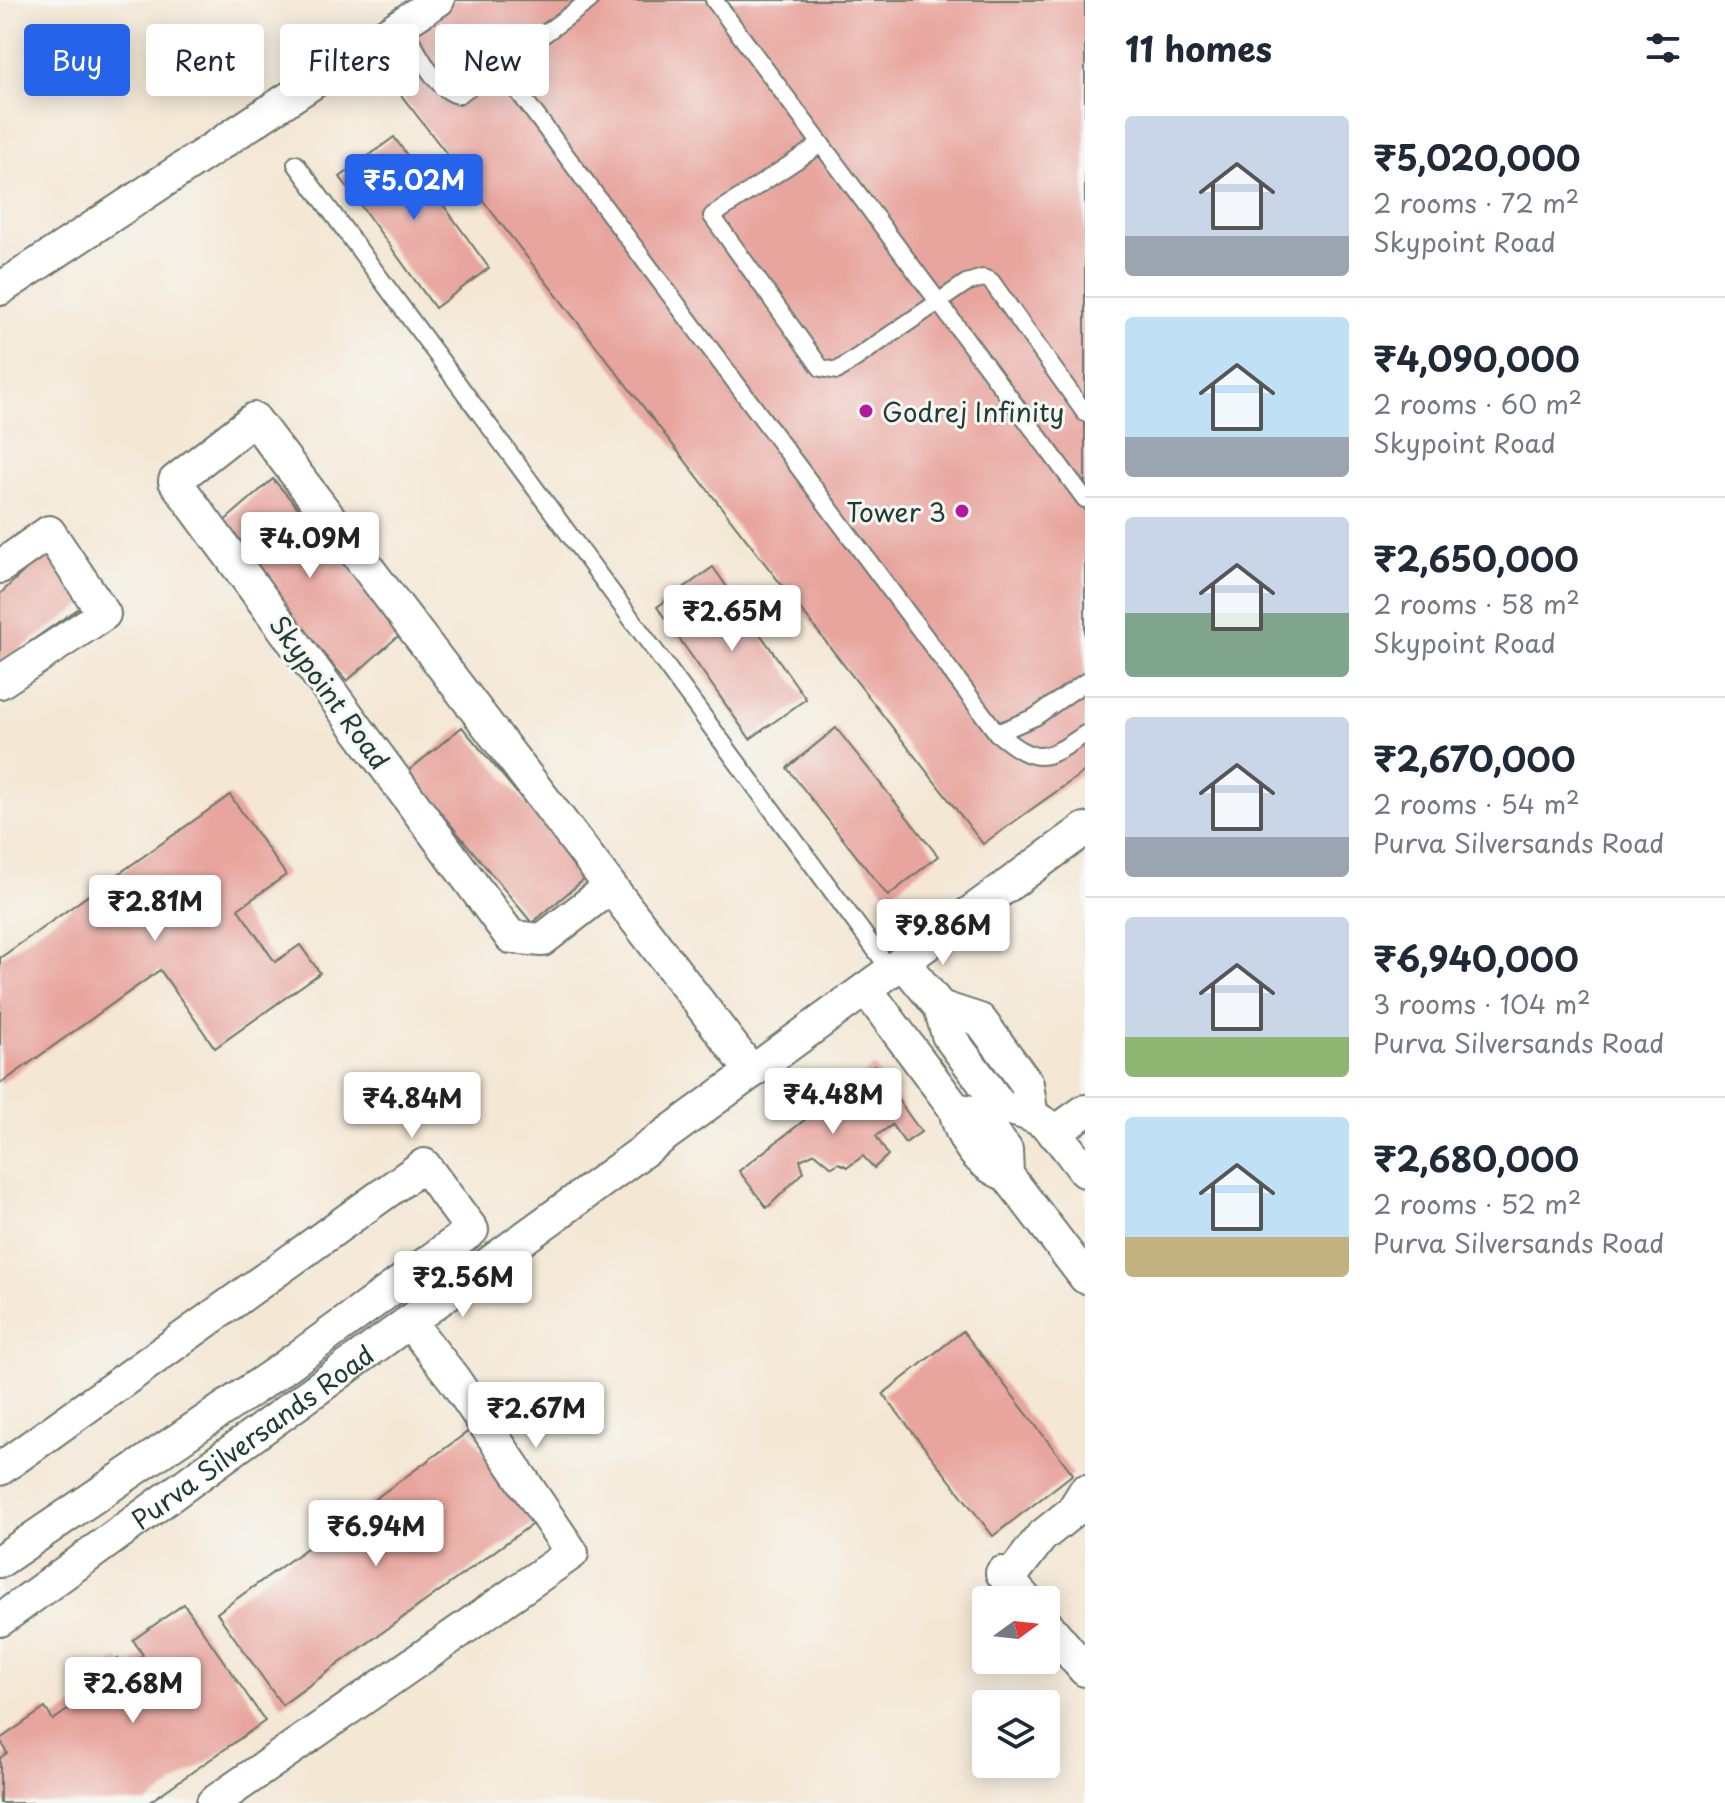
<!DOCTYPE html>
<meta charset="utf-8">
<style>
body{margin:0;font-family:"Playpen Sans",sans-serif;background:#f2f2f3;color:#1f2937;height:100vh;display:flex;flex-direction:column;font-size:30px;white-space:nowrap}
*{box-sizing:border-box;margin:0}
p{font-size:26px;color:#747a83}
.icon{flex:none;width:44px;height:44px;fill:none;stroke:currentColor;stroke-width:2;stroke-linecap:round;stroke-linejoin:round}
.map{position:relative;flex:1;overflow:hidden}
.side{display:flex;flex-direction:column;background:#fff;width:640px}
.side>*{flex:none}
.banner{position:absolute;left:24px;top:24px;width:760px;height:72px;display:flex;gap:16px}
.needle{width:52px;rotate:75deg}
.fabs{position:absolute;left:972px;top:1586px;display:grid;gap:16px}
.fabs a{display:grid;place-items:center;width:88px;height:88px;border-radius:8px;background:#fff;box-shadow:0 4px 20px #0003;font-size:40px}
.price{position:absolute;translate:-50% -68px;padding:0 18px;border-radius:8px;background:#fff;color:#222;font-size:26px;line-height:52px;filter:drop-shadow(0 2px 4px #0008)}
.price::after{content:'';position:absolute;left:50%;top:48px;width:24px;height:18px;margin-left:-12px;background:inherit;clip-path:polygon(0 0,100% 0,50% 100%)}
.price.selected{background:#2563eb;color:#fff}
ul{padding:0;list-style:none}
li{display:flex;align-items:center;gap:24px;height:200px;padding:0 40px}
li+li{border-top:2px solid #e0e1e3}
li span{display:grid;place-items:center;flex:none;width:224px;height:160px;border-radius:8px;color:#555}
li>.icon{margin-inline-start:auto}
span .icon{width:96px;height:96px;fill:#fffc;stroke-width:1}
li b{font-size:34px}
h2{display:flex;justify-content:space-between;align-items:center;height:96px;padding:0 40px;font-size:34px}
.tag{padding:0 28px;border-radius:8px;background:#fff;box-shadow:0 4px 20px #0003;font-size:28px;line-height:72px}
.tag.selected{background:#2563eb;color:#fff}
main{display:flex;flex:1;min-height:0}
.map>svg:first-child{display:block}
.building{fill:#e8a59e}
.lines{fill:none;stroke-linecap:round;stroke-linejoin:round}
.lane-casing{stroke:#6a786c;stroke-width:20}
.street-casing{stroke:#6a786c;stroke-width:36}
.lane{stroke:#fff;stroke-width:16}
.street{stroke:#fff;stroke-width:32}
.poi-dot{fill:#b5179e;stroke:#f6f6f2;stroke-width:3}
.labels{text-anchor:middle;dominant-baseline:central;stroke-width:6;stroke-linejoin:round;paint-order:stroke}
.poi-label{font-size:26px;fill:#1f3d34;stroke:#f6f6f2;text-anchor:start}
.street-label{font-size:26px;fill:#1f3d34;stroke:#f6f6f2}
</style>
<main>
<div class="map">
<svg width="1085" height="1803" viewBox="0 0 1085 1803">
<rect width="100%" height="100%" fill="#f6f6f2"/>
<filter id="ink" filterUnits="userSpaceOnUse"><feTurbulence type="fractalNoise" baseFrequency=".0125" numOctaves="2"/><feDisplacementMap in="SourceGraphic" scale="16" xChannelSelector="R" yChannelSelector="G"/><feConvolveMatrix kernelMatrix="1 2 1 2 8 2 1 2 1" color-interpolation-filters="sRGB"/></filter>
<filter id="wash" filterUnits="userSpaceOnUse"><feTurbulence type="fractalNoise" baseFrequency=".006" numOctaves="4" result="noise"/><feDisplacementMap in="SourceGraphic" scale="32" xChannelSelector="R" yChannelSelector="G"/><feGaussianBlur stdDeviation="1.8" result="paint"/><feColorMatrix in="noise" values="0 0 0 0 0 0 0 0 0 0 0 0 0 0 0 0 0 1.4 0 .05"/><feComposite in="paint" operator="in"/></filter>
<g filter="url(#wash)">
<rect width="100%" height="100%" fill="#f4e7d4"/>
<g id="blocks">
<!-- building -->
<g class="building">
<polygon points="438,0 1085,0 1085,771 983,844 366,50"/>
<polygon points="394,137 489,268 435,308 340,177"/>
<polygon points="273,479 404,631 347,681 215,529"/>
<polygon points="46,550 84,604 0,663 0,594"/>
<polygon points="713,567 806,699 750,739 657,607"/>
<polygon points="462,727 587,877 532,923 407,772"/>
<polygon points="836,728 938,856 888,896 787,768"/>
<polygon points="230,795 286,875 238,909 275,962 300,945 320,973 215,1048 160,970 0,1084 0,958"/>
<polygon points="874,1066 921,1132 905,1143 892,1125 876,1136 888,1155 874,1168 863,1156 848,1167 839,1163 832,1167 815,1153 800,1160 804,1172 767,1208 739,1171"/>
<polygon points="963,1331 1073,1474 993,1536 883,1394"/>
<polygon points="469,1431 535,1522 282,1705 217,1613"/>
<polygon points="184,1604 265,1721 148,1803 0,1803 0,1758 7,1753 0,1739 45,1708 53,1720 86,1697 79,1686 118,1659 124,1669 143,1655 133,1640"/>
</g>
</g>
</g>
<g filter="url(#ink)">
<use href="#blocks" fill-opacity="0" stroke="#6a786c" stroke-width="2"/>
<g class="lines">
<defs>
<g id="lane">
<polyline points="714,0 1085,499"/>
<path d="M402,25C415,45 434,90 458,95L500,67L997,733C1036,765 1044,762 1085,734"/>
<polyline points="500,67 590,0"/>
<polyline points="821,144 712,216 821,368 837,371 966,283 983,278 991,281 1085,413"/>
<polyline points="296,164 891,971"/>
<polyline points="997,733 1035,717 1085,682"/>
</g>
<g id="street">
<polyline points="0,289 438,0"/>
<polyline points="0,567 49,532 104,614 0,682"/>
<polyline points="610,887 542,940 511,937 175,481 254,419 752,1072"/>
<path d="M903,962L940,1007L948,1035L1002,1108C1049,1114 1057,1136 1085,1171"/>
<path d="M866,989L955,1109C961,1140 978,1164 1007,1175L1006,1150L977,1113L955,1109"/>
<polyline points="940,1007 980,1020 1027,1084 1031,1111"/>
<polyline points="1054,1133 1085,1111"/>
<polyline points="1007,1175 1085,1277"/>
<polyline points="0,1469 424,1165 472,1230 282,1369 0,1561"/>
<polyline points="1026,1600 1002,1573 1012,1575 1041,1537 1072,1512 1085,1491"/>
<path id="s1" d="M0,1620L1085,829"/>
<polyline points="1046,1624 1085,1670"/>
<polyline points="213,1803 572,1553 454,1379 410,1323"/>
</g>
</defs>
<!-- lane casing -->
<use href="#lane" class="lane-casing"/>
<!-- street casing -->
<use href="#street" class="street-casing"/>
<!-- lane -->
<use href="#lane" class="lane"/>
<!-- street -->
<use href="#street" class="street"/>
</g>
</g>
<!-- markers -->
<g class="poi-dot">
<circle cx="866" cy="411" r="8"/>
<circle cx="962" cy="511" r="8"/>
</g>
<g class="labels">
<!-- poi labels -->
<g class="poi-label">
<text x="882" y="411">Godrej Infinity</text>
<text x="946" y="511" text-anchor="end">Tower 3</text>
</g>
<!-- street labels -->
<g class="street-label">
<text transform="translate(330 692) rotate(54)">Skypoint Road</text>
<text stroke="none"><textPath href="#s1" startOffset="312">Purva Silversands Road</textPath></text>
</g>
</g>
</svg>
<div class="fabs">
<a><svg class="needle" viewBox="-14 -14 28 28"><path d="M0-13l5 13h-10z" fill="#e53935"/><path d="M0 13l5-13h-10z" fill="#747a83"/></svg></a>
<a><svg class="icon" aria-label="layers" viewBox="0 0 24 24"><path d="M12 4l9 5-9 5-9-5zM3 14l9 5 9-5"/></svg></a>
</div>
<b class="price selected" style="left:414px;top:222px">₹5.02M</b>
<b class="price" style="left:310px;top:580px">₹4.09M</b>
<b class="price" style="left:732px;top:653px">₹2.65M</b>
<b class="price" style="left:155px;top:943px">₹2.81M</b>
<b class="price" style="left:943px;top:967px">₹9.86M</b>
<b class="price" style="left:833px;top:1136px">₹4.48M</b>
<b class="price" style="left:412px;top:1140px">₹4.84M</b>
<b class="price" style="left:463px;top:1319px">₹2.56M</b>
<b class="price" style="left:536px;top:1450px">₹2.67M</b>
<b class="price" style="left:376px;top:1568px">₹6.94M</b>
<b class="price" style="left:133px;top:1725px">₹2.68M</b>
<div class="banner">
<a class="tag selected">Buy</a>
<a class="tag">Rent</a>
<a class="tag">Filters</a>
<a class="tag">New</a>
</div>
</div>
<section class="side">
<h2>11 homes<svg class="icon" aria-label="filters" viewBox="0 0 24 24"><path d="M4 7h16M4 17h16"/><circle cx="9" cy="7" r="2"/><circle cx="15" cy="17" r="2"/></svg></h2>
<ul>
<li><span style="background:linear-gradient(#c9d6e8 75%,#9aa5b1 0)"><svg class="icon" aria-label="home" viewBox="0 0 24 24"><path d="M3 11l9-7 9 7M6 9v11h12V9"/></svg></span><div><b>₹5,020,000</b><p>2 rooms · 72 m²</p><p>Skypoint Road</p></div></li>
<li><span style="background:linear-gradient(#bfe0f5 75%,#9aa5b1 0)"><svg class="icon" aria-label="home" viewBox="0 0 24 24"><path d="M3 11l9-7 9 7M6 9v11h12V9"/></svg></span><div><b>₹4,090,000</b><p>2 rooms · 60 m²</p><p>Skypoint Road</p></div></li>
<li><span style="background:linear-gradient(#c9d6e8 60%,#7fa58c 0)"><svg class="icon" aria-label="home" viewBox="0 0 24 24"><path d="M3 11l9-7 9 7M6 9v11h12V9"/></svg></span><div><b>₹2,650,000</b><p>2 rooms · 58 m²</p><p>Skypoint Road</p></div></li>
<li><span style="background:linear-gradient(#c9d6e8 75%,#9aa5b1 0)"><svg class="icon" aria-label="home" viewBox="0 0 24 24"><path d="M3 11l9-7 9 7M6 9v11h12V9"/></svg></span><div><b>₹2,670,000</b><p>2 rooms · 54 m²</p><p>Purva Silversands Road</p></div></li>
<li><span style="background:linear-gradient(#c9d6e8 75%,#8fb573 0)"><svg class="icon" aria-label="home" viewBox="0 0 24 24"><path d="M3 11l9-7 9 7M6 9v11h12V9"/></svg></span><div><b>₹6,940,000</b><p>3 rooms · 104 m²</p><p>Purva Silversands Road</p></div></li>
<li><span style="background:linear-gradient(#bfe0f5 75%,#c2b280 0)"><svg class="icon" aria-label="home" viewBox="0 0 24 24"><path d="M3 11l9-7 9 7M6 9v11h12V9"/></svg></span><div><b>₹2,680,000</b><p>2 rooms · 52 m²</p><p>Purva Silversands Road</p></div></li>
</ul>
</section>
</main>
